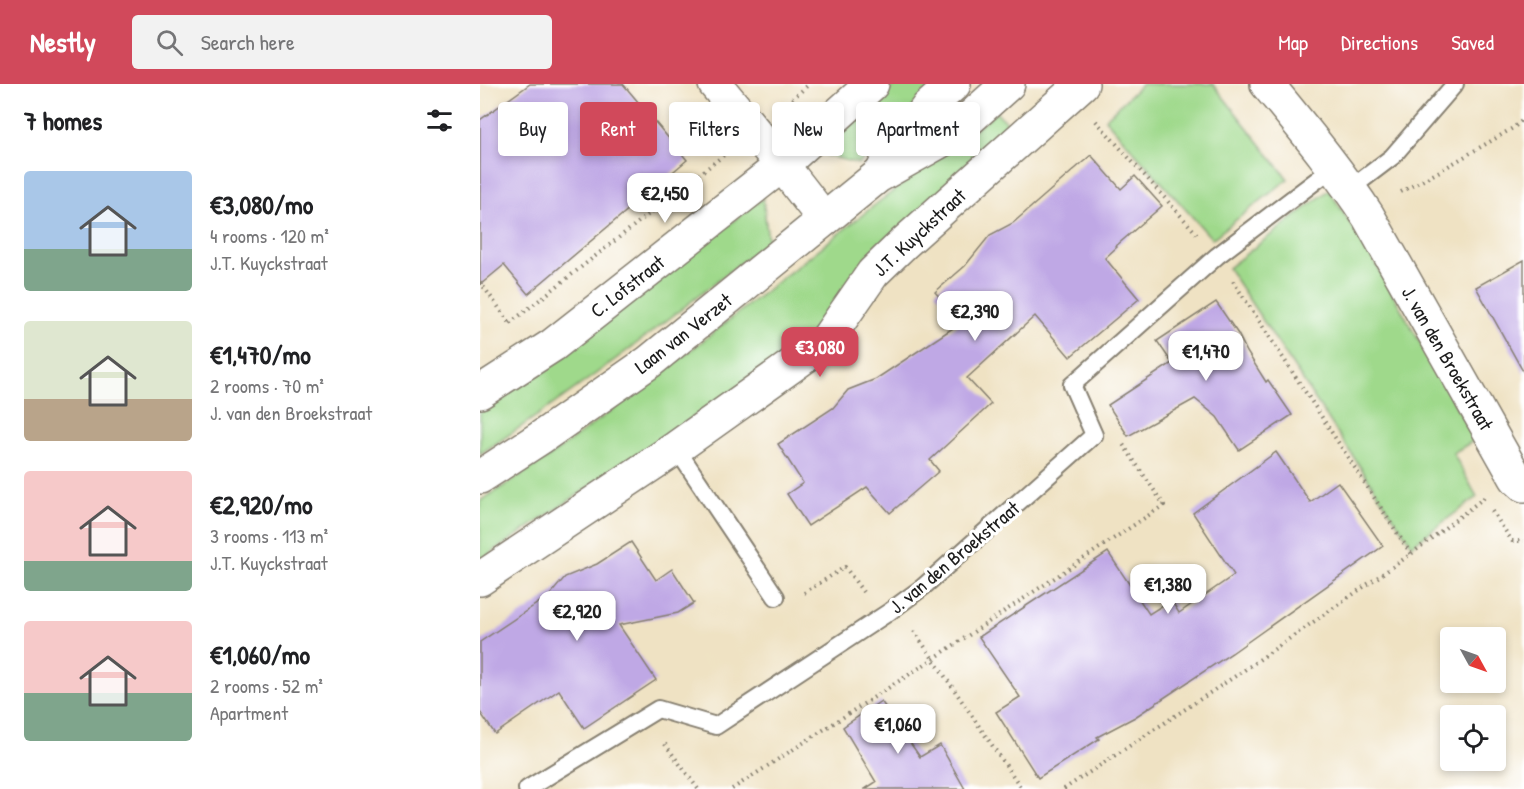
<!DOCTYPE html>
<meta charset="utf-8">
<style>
body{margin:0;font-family:"Patrick Hand",sans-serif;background:#f2f2f2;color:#202124;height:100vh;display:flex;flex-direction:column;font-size:22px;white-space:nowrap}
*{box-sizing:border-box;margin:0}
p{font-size:20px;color:#757577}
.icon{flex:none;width:33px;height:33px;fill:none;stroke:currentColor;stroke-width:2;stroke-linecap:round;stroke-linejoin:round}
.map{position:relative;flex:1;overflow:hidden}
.drawer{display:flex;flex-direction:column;background:#fff;width:480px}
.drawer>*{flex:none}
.banner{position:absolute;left:18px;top:18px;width:570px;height:54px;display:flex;gap:12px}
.needle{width:39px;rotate:130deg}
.buttons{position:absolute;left:960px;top:543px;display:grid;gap:12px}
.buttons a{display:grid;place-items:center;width:66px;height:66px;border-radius:6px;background:#fff;box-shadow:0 3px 9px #0003;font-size:30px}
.price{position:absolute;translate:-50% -51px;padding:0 14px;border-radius:12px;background:#fff;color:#222;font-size:20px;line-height:39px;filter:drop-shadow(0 2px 3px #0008)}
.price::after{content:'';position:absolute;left:50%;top:36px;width:18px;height:14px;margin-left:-9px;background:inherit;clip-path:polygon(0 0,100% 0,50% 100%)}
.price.current{background:#d1495b;color:#fff}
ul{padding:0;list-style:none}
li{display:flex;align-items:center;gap:18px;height:150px;padding:0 24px}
li span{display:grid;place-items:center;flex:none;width:168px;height:120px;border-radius:6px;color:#555}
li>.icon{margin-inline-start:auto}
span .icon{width:72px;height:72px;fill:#fffc;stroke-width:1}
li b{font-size:26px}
h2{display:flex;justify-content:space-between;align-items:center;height:72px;padding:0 24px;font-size:26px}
.chip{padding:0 21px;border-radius:6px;background:#fff;box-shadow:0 3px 9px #0003;font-size:21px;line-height:54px}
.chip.current{background:#d1495b;color:#fff}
header{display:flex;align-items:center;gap:36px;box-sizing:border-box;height:84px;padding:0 30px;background:#d1495b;color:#fff}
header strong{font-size:28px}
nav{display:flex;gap:33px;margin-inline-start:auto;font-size:21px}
.search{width:420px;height:54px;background:#f2f2f2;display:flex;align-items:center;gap:15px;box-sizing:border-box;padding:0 21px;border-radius:6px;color:#757577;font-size:22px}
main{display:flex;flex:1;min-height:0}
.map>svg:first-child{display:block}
.green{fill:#9fd98b;stroke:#5e7a54;stroke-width:1.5}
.building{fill:#bfa8e5}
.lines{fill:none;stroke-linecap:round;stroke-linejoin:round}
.lane-casing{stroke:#867f70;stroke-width:20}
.street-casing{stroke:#867f70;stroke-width:36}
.path{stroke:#867f70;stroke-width:4;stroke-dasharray:1.5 4.5;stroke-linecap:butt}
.lane{stroke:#fff;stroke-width:16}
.street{stroke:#fff;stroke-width:33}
.labels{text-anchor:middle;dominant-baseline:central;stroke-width:6;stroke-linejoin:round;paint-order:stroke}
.street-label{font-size:20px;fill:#1c1c1c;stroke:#fff}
</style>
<header>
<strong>Nestly</strong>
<div class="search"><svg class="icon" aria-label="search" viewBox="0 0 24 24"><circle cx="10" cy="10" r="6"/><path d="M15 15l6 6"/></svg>Search here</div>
<nav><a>Map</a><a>Directions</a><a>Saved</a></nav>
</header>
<main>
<section class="drawer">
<h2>7 homes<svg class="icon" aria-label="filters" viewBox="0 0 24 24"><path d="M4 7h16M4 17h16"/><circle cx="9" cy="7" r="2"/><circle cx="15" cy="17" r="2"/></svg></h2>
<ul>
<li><span style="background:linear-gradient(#a9c7e8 65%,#7fa58c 0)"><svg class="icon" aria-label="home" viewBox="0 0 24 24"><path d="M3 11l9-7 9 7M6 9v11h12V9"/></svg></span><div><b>€3,080/mo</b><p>4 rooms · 120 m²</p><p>J.T. Kuyckstraat</p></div></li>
<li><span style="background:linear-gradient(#dfe7d0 65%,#b9a48a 0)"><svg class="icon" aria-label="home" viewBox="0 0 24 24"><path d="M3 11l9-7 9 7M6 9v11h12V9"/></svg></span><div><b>€1,470/mo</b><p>2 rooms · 70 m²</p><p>J. van den Broekstraat</p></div></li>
<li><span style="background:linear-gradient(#f6c9c9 75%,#7fa58c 0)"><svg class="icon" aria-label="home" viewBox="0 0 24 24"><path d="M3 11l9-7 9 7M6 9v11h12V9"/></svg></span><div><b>€2,920/mo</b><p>3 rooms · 113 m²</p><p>J.T. Kuyckstraat</p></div></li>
<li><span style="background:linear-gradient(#f6c9c9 60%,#7fa58c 0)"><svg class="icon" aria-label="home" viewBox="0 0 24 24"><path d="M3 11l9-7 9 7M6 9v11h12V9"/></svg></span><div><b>€1,060/mo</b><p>2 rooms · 52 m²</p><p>Apartment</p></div></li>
</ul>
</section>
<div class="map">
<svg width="1044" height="705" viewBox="0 0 1044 705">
<rect width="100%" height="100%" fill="#fff"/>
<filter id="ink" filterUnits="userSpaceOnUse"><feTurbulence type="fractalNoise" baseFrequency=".0167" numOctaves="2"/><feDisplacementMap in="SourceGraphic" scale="12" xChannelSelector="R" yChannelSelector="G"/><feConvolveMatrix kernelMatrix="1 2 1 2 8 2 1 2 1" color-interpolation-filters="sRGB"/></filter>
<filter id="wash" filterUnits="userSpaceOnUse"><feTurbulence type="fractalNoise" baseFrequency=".008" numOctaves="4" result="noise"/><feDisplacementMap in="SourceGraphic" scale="24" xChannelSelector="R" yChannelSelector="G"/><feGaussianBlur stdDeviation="1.35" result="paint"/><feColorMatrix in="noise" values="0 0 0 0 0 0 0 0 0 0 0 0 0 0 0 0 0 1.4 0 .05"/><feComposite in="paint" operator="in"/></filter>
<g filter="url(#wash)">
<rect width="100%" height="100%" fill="#efe2c3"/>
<!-- green -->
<g class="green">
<polygon points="415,0 456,0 379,80 337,69"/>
<polygon points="662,0 733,0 808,95 732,155 625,35"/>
<polygon points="516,28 530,41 532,49 350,235 313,267 0,476 0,417 66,375 173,296 400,117 490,50"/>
<polygon points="849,106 894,177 995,356 973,369 997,413 932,461 748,184"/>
<path d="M283,114L288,157C194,232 100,305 0,370V328L78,273Z"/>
</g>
<g id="blocks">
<!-- building -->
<g class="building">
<polygon points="50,0 143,0 207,76 48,210 24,181 0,201 0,36"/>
<polygon points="611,71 641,105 655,92 682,122 636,162 637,163 625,174 659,215 590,273 555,232 487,294 511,320 450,376 459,387 410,429 387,403 328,442 307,410 323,399 298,360 353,324 368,306 396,295 482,238 455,208 485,182 510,151 533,139"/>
<polygon points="1044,176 1044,289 996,203"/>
<polygon points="736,218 758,250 767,268 786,298 788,296 812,331 759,366 737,333 715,315 648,352 628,321 692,279 677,257"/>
<polygon points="796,368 830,418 858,398 903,462 752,569 655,633 617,653 619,655 558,694 516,628 540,613 499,553 628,468 669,530 691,516 699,529 754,491 713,429"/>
<polygon points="151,458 176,496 192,485 214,519 198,529 139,541 176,596 104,644 79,606 15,650 0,628 0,558 70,511 85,493 117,480"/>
<polygon points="401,617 440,673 460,661 485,705 385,705 396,698 363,643"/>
</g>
</g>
</g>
<g filter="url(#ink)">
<use href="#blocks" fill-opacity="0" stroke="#867f70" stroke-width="1.5"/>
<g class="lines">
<defs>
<g id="lane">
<polyline points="870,105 912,73 975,0"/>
<polyline points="196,364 296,513"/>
<polyline points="47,705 178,625 236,642 409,528 443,503 614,351 592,301 737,172 854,83"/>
</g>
<g id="street">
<polyline points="235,0 302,81 344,135"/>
<path d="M787,0C822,43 858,86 888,132L1036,394L1044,401"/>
<polyline points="404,84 448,23 474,0"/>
<polyline points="0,308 73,261 302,81 392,0"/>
<polyline points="0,393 60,354 169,278 398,92 471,51 528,0"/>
<polyline points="0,495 196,364 345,258 393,189 423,160 602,0"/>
</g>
</defs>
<!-- lane casing -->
<use href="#lane" class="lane-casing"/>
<!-- street casing -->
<use href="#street" class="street-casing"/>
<!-- path -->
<g class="path">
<polyline points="303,23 327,2"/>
<polyline points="616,37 717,150"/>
<polyline points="921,108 960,87 1033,44 1044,35"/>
<polyline points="753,197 931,470"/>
<polyline points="0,198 30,239"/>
<polyline points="30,239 244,71"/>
<polyline points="1012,427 1032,457 1044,457"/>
<polyline points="324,509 365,483 383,508"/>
<polyline points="434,547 542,705"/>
<polyline points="185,660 218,705"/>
<polyline points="252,705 453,575 684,421 642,359"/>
<polyline points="584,705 760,589 931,470 1005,413"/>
</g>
<!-- lane -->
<use href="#lane" class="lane"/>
<!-- street -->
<use href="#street" class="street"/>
</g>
</g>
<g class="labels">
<!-- street labels -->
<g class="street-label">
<text transform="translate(439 148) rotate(-43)">J.T. Kuyckstraat</text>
<text transform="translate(147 202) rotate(-38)">C. Lofstraat</text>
<text transform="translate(203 249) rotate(-38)">Laan van Verzet</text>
<text transform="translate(968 274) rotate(60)">J. van den Broekstraat</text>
<text transform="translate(474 473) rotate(-40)">J. van den Broekstraat</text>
</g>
</g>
</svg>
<div class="buttons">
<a><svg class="needle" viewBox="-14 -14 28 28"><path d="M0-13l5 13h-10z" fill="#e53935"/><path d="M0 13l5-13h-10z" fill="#757577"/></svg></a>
<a><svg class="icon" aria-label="locate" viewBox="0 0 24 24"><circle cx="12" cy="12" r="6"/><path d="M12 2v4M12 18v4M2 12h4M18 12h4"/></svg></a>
</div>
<b class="price" style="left:185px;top:140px">€2,450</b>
<b class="price" style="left:495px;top:258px">€2,390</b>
<b class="price current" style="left:340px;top:294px">€3,080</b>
<b class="price" style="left:726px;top:298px">€1,470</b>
<b class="price" style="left:688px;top:531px">€1,380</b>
<b class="price" style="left:97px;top:558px">€2,920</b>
<b class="price" style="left:418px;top:671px">€1,060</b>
<div class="banner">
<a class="chip">Buy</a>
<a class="chip current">Rent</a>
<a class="chip">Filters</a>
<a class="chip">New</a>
<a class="chip">Apartment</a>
</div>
</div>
</main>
